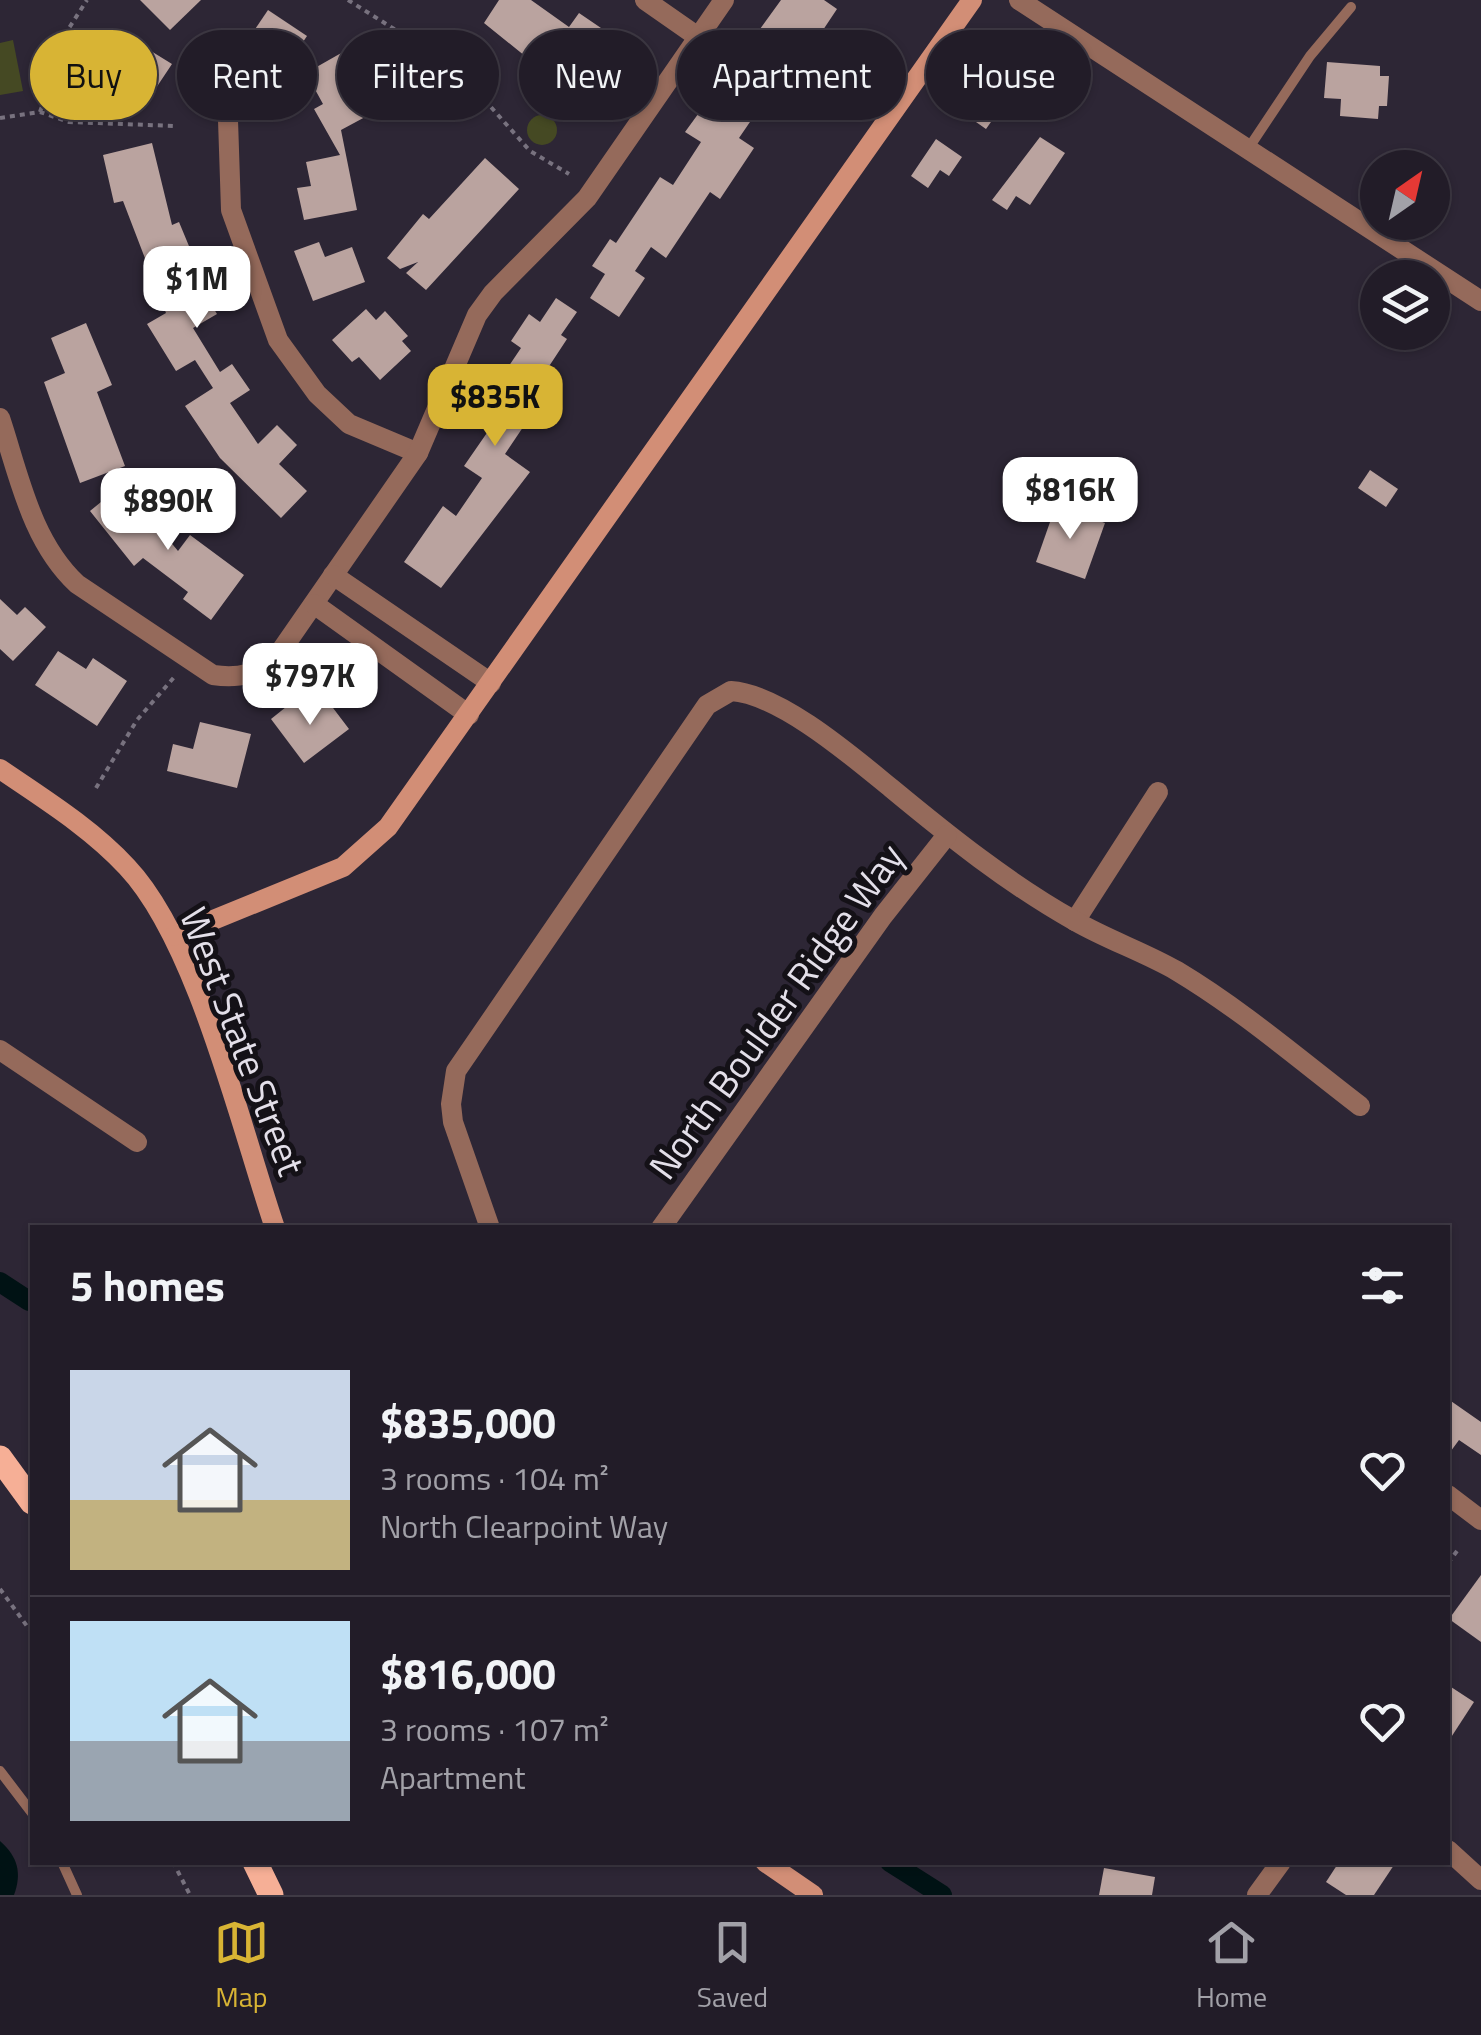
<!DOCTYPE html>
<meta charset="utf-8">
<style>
body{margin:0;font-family:"Titillium Web",sans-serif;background:#2e2934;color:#f1f3f6;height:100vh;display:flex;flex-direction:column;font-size:38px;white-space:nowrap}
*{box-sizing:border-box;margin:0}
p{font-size:32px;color:#a2a1a8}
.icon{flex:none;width:55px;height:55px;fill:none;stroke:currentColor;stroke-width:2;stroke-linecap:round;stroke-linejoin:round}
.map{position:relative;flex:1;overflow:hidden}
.details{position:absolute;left:30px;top:1225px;width:1420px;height:640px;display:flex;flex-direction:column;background:#221c28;border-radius:0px;box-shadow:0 2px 8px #0004,0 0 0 2px #3f3a45}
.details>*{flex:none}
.banner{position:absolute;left:30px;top:30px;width:1422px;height:90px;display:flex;gap:20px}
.needle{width:65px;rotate:34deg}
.tools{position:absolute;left:1360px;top:150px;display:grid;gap:20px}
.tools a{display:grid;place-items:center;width:90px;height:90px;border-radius:50%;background:#221c28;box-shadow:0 2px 8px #0004,0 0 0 2px #3f3a45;font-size:50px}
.price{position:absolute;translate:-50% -85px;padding:0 22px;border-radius:20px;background:#fff;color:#222;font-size:32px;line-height:65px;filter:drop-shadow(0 2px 5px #0008)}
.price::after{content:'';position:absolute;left:50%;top:60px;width:30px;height:22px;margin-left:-15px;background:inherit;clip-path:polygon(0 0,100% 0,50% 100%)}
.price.on{background:#d8b434;color:#111}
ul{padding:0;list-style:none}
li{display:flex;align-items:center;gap:30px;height:250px;padding:0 40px}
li+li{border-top:2px solid #3f3a45}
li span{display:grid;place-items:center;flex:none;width:280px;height:200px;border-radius:0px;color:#555}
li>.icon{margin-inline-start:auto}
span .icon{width:120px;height:120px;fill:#fffc;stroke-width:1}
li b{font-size:42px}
h2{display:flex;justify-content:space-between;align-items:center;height:120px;padding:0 40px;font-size:42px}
.chip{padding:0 35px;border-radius:45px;background:#221c28;box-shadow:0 2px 8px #0004,0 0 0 2px #3f3a45;font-size:35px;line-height:90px}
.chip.on{background:#d8b434;color:#111}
.menu{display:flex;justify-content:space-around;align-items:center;height:140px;border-top:2px solid #3f3a45;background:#221c28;font-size:28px;color:#a2a1a8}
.menu a{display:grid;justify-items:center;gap:5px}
.menu .on{color:#d8b434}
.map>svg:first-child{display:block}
.green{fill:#454923}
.water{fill:#001214}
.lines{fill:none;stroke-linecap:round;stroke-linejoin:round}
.canal{stroke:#001214;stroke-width:20}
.building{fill:#baa39f}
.path{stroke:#78727f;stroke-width:4;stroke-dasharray:5 5;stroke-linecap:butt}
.lane{stroke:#956a5b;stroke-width:10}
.street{stroke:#956a5b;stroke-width:20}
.secondary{stroke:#d28e76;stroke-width:20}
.primary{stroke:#f6af96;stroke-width:25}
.labels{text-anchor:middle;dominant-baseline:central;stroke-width:10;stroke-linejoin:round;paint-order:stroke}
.street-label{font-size:38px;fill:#e3dfe9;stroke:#141117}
</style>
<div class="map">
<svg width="1481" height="1895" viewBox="0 0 1481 1895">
<rect width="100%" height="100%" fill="#2d2635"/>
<!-- green -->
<g class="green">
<polygon points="13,40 23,91 0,95 0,43"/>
<circle cx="542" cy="130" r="15"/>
</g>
<!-- water -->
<path class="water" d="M0,1841C18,1857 22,1873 14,1895H0Z"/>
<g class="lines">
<!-- canal -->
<g class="canal">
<polyline points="0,1282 29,1301"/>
<polyline points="890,1862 942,1895"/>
</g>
</g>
<!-- building -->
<g class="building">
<polygon points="140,0 201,0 170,30"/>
<polygon points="499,0 531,0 569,27 579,13 601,28 586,51 619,74 589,118 533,80 541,69 484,23"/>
<polygon points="781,0 824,0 837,9 809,51 802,46 739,138 754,148 720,199 710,192 666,258 651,247 635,271 645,278 619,317 590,298 605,274 592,266 610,239 616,243 660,177 673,185 701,142 685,132"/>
<polygon points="268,10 307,36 284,70 245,44"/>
<polygon points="125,35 172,64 156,88 146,82 127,111 91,87"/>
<polygon points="999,45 1028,65 1015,85 1023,90 1014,102 1008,98 986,129 956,108"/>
<polygon points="343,52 366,91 356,96 367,116 341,130 357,210 304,220 297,188 311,186 306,162 340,155 314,109 323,104 306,73"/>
<polygon points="1327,62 1380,66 1380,76 1389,76 1387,106 1379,106 1378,119 1340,116 1341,99 1324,98"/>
<polygon points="1040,137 1065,153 1030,205 1016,196 1007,210 992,200"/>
<polygon points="936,139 962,157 949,176 940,170 928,188 911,176"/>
<polygon points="152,143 172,225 179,222 201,275 195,278 217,314 193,328 220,372 232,364 250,390 230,403 258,444 277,425 297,445 279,464 307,491 281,518 220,458 185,406 213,388 195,360 176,371 147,324 166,313 123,201 114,203 103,155"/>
<polygon points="485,158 519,189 426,290 406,273 418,262 400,269 387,258 423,214 429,219"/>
<polygon points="319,242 325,257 352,247 365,282 313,301 294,251"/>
<polygon points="556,298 577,312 561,335 567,339 538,383 548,390 505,454 530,472 441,588 404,562 443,506 456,516 482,478 464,466 491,427 481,420 498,395 492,391 521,348 511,341 529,314 540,322"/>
<polygon points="366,309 376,320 385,311 408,336 402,341 411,351 380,380 359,357 352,362 332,340"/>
<polygon points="86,323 112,385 97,392 125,466 80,483 44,382 65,373 51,338"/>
<polygon points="1370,470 1398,489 1386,507 1358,488"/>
<polygon points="123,484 178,551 190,535 244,575 211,620 183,599 188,592 143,558 134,566 90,511"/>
<polygon points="1056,505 1105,523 1085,579 1036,562"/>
<polygon points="0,599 17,615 25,607 46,627 13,661 0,649"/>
<polygon points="58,651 86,669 93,658 127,681 97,726 35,685"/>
<polygon points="296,699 308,714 327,700 349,729 304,763 271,719"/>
<polygon points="200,722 251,734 237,788 167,771 173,744 193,749"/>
<polygon points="1448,1399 1481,1422 1481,1455 1459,1440 1448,1455"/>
<polygon points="1481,1575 1481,1642 1449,1619"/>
<polygon points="1448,1685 1474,1702 1448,1742"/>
<polygon points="1339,1862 1396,1862 1374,1895 1346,1895 1326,1882"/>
<polygon points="1104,1868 1155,1877 1152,1895 1099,1895"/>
</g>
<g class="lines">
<!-- path -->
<g class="path">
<polyline points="348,0 437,56 466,79 530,151 569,174"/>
<polyline points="40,112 69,28 87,0"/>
<polyline points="0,118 40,112 69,122 176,126"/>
<polyline points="96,788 137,720 176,675"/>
<polyline points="1448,1563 1457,1551"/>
<polyline points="0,1589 32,1633"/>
<polyline points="173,1862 190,1895"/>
</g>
<!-- lane -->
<g class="lane">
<polyline points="1248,149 1310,56 1351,7"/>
<polyline points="0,1771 32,1813"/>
<polyline points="62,1862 77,1895"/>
</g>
<!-- street -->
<g class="street">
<polyline points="645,0 698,37"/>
<polyline points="1019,0 1481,301"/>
<polyline points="228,120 231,210 278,340 317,394 349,424 418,453"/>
<path d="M0,418C19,475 31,541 77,584L213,675C240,679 258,674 278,655L418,453L477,315L493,293L587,198L724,0"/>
<polyline points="333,575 491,683"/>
<polyline points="314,604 469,715"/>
<polyline points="1075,921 1158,792"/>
<polyline points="0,1050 137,1142"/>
<path d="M490,1228L453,1122L451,1104L456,1071L707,705L731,691C780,694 853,757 891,788C949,836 1009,884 1075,921C1108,940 1144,952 1177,971C1242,1010 1300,1060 1360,1106"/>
<polyline points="661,1228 883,916 947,835"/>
<polyline points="1448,1495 1481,1520"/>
<polyline points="1448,1850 1481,1880"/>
<polyline points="1257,1895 1281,1862"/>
</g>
<!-- secondary -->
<g class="secondary">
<path d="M0,769C44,799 91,828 127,867C197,941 241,1128 275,1228"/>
<polyline points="174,936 343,867 388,827 972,0"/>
<polyline points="765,1862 813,1895"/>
</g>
<!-- primary -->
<g class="primary">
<polyline points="0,1458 32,1502"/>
<polyline points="255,1862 271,1895"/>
</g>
</g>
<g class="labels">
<!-- street labels -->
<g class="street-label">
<text transform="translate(776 1011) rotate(-54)">North Boulder Ridge Way</text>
<text transform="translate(243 1041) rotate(69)">West State Street</text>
</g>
</g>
</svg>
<div class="tools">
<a><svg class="needle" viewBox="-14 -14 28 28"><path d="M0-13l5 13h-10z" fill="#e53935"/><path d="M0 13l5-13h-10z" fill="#a2a1a8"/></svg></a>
<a><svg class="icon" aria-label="layers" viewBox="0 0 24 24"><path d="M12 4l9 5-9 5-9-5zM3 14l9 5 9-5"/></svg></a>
</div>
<b class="price" style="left:197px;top:331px">$1M</b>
<b class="price on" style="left:495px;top:449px">$835K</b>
<b class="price" style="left:1070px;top:542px">$816K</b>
<b class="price" style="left:168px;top:553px">$890K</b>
<b class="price" style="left:310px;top:728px">$797K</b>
<div class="banner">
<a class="chip on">Buy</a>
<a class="chip">Rent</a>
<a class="chip">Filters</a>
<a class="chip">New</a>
<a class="chip">Apartment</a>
<a class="chip">House</a>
</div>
<section class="details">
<h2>5 homes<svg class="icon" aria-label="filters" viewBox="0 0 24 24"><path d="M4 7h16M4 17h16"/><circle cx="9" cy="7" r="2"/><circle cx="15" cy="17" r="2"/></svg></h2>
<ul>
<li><span style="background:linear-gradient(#c9d6e8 65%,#c2b280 0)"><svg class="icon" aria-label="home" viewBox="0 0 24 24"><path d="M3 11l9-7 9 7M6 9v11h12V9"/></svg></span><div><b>$835,000</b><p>3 rooms · 104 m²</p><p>North Clearpoint Way</p></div><svg class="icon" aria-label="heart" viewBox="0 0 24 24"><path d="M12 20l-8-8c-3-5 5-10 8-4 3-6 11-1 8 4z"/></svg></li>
<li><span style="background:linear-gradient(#bfe0f5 60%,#9aa5b1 0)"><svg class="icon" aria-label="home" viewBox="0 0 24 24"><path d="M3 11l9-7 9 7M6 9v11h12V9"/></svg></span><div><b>$816,000</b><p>3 rooms · 107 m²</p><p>Apartment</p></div><svg class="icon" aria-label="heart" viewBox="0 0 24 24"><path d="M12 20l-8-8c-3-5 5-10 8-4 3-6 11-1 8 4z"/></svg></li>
</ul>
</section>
</div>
<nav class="menu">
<a class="on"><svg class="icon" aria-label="map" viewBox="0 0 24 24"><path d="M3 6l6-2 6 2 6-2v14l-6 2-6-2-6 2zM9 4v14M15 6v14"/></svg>Map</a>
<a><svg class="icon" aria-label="saved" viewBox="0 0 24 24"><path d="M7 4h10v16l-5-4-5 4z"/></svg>Saved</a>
<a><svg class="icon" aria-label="home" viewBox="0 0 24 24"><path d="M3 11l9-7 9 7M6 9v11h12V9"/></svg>Home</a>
</nav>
